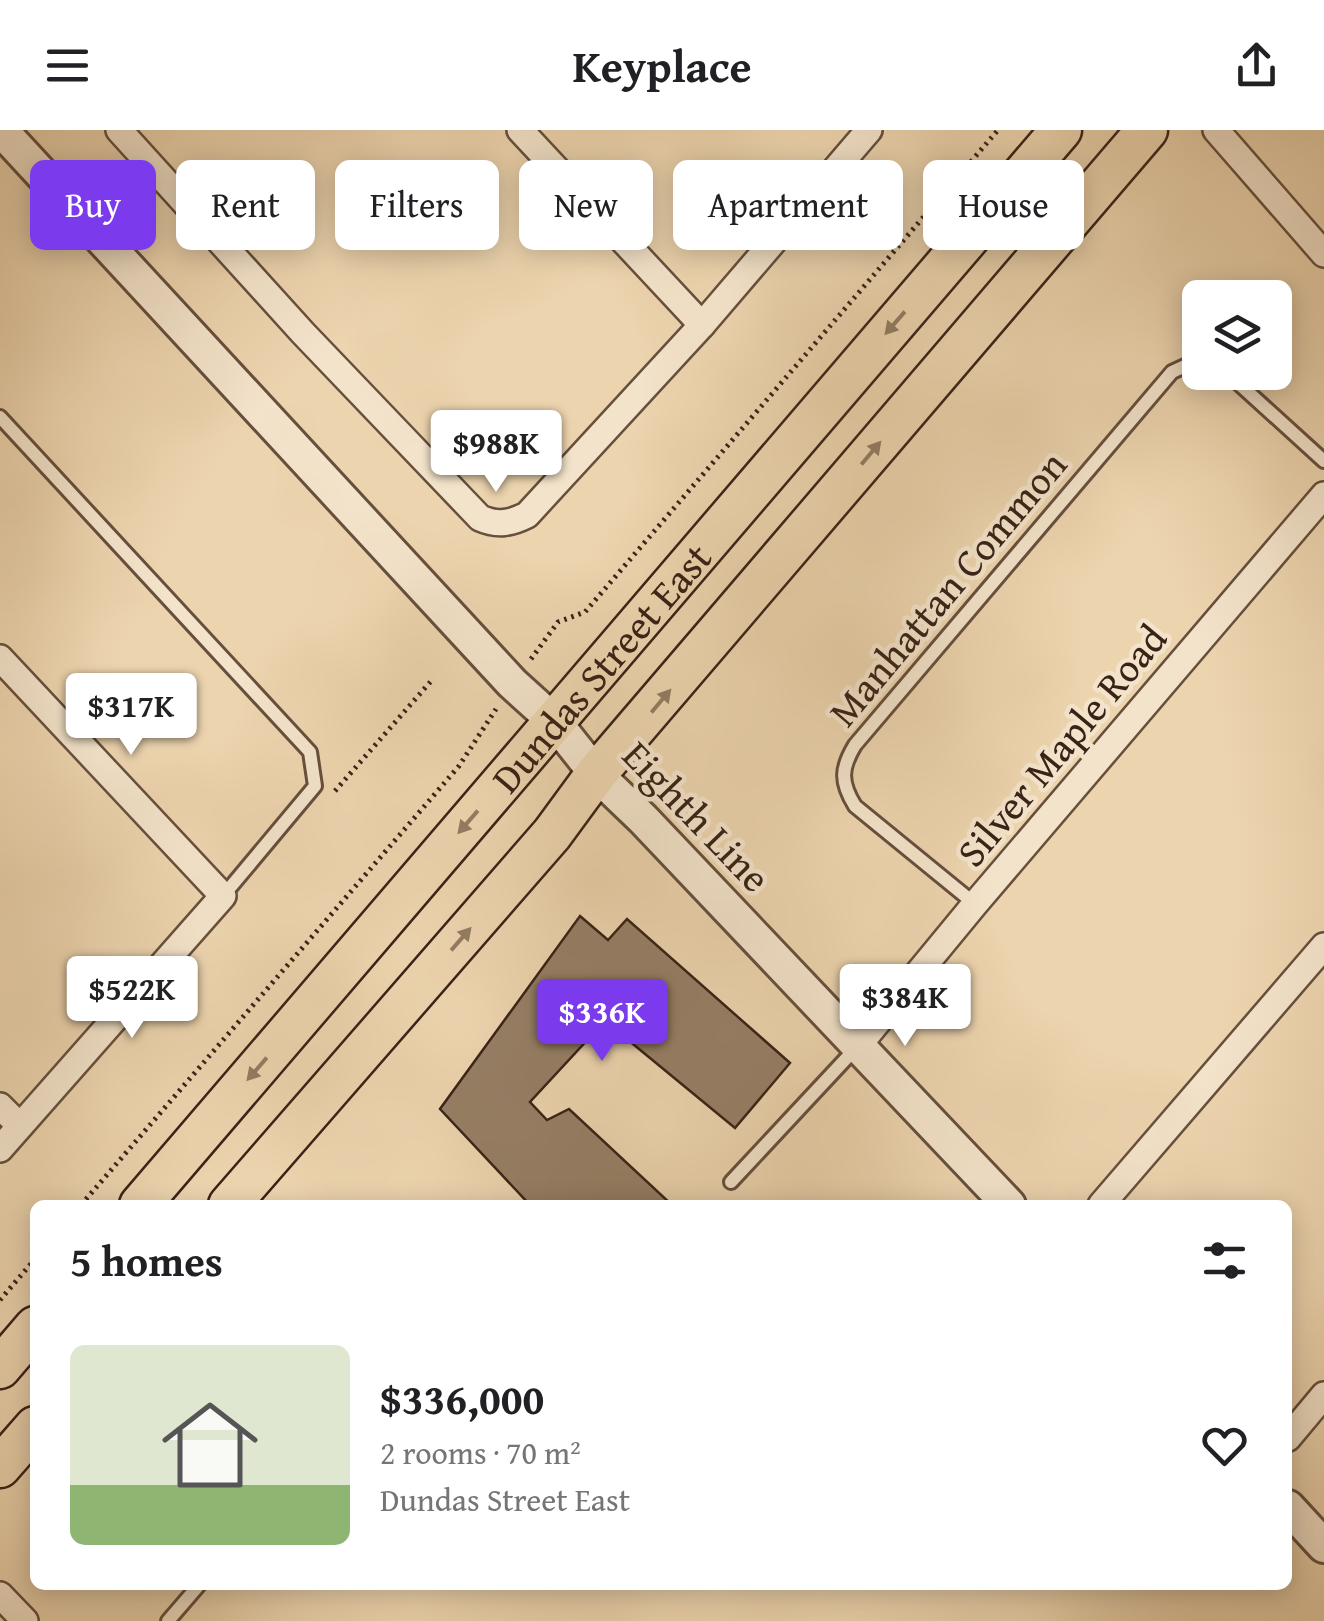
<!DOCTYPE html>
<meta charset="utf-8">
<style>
body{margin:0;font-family:"Gentium Book Plus",serif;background:#f2f2f2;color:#202124;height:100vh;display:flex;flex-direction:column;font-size:38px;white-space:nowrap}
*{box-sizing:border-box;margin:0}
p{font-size:32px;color:#757577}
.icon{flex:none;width:55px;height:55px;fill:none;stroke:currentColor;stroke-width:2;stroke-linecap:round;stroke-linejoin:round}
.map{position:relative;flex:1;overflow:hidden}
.sheet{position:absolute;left:30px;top:1070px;width:1262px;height:390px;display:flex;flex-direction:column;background:#fff;border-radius:15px;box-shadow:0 5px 25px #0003}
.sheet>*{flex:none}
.hud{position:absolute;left:30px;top:30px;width:1265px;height:90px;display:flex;gap:20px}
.controls{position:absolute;left:1182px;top:150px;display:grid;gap:20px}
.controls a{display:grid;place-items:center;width:110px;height:110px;border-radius:15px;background:#fff;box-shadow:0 5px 25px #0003;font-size:50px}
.price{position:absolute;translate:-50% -85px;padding:0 22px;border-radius:10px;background:#fff;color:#222;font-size:32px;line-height:65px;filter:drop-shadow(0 2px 5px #0008)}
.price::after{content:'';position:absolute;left:50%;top:60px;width:30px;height:22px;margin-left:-15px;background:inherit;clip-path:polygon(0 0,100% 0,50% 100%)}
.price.active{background:#7c3aed;color:#fff}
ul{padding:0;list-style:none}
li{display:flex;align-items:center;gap:30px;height:250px;padding:0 40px}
li span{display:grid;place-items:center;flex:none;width:280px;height:200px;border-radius:15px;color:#555}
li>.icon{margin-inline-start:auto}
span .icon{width:120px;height:120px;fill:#fffc;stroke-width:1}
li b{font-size:42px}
h2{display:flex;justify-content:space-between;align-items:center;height:120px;padding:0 40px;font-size:42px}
.tag{padding:0 35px;border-radius:15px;background:#fff;box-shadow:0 5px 25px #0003;font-size:35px;line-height:90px}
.tag.active{background:#7c3aed;color:#fff}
header{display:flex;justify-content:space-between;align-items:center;height:130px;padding:0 40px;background:#fff;font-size:45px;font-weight:800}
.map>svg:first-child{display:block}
.building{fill:#967f66;stroke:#392317;stroke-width:2.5}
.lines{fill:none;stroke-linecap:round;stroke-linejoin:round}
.service-casing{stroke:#664f3d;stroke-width:18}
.minor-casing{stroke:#664f3d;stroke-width:30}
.tertiary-casing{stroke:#664f3d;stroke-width:38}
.primary-casing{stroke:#392317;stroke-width:45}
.path{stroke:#392317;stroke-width:5;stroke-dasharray:2.5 5;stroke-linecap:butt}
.service{stroke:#f3e3ca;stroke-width:12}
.minor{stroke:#f3e3ca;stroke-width:25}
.tertiary{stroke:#f3e3ca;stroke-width:32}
.primary{stroke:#ecd4ae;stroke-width:40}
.oneway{fill:#927c62}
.labels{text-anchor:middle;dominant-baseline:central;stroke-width:9;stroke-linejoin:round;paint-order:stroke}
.street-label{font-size:40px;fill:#392317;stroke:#f3e3ca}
</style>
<header><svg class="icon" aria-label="menu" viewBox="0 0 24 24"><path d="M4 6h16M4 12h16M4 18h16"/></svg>Keyplace<svg class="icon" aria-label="share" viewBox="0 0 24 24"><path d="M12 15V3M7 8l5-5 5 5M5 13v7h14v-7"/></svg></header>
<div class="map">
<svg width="1324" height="1491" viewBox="0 0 1324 1491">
<rect width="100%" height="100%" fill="#ecd4ae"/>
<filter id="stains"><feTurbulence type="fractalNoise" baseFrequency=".002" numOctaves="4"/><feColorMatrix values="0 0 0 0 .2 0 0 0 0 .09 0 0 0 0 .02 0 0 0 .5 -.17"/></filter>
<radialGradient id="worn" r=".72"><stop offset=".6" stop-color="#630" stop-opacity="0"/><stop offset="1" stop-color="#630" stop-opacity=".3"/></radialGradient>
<!-- building -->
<polygon class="building" points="580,786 608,810 627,789 790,933 735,998 605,891 530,972 547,990 569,979 672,1075 530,1075 440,979"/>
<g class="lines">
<defs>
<g id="service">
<polyline points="1226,242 1324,331"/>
<polyline points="0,287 310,622 315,656 223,766"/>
<path d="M975,774L855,676C840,652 841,638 855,615L1172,242L1185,236L1200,234"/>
<polyline points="731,1052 856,918"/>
<polyline points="168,1491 199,1455"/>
</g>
<g id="minor">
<path d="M119,0L303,203L480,388C498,396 511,393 527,385L702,195L869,0"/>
<polyline points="520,0 702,195"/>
<polyline points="1216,0 1324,124"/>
<polyline points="0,528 223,766 0,1019"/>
<polyline points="858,916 975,774 1324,365"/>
<polyline points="0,976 20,996"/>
<polyline points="1101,1075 1324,816"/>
<polyline points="1288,1308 1324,1265"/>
<polyline points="0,1465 25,1491"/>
</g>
<g id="tertiary">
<polyline points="1,0 512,553 554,591 596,644 643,689 1009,1075"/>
<polyline points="1288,1377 1324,1416"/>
</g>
<g id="primary">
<path id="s1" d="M140,1075L1061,0"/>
<polyline points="229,1075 552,704 596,644 1147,0"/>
<polyline points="0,1238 35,1197"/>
<polyline points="0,1337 35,1297"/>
</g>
</defs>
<!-- service casing -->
<use href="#service" class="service-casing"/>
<!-- minor casing -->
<use href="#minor" class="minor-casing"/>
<!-- tertiary casing -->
<use href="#tertiary" class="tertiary-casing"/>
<!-- primary casing -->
<use href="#primary" class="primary-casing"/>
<!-- path -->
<g class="path">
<polyline points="531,529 558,492 585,482 998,0"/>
<polyline points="335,661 432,550"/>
<polyline points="81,1075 459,636 496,579"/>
<polyline points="0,1170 35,1129"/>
</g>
<!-- service -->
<use href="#service" class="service"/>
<!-- minor -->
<use href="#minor" class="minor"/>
<!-- tertiary -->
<use href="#tertiary" class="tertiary"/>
<!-- primary -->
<use href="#primary" class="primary"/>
</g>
<!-- one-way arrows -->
<defs><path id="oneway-solid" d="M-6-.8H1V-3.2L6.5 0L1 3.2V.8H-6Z" transform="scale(2.5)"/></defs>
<g class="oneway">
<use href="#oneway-solid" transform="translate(895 193) rotate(131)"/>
<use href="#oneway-solid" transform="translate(871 323) rotate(-50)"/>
<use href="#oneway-solid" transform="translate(661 571) rotate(-50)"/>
<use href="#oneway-solid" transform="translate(468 692) rotate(131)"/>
<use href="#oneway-solid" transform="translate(461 809) rotate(-49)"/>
<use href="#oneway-solid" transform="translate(257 939) rotate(131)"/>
</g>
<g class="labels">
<!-- street labels -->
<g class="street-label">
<text transform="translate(947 458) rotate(-50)">Manhattan Common</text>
<text stroke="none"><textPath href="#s1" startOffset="708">Dundas Street East</textPath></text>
<text transform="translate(1061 615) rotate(-50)">Silver Maple Road</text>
<text transform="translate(697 686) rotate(46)">Eighth Line</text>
</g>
</g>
<rect width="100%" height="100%" filter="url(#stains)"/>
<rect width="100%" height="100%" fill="url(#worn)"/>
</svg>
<div class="controls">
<a><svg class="icon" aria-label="layers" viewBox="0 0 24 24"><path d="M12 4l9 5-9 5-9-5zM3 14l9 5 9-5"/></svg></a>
</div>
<b class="price" style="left:496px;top:365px">$988K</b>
<b class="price" style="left:131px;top:628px">$317K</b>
<b class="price" style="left:132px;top:911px">$522K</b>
<b class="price" style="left:905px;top:919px">$384K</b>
<b class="price active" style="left:602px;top:934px">$336K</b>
<div class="hud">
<a class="tag active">Buy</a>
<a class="tag">Rent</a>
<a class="tag">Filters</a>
<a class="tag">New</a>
<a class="tag">Apartment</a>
<a class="tag">House</a>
</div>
<section class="sheet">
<h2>5 homes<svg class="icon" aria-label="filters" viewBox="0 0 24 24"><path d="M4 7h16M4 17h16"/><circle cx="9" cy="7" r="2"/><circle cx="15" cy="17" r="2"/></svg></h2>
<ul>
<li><span style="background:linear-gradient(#dfe7d0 70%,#8fb573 0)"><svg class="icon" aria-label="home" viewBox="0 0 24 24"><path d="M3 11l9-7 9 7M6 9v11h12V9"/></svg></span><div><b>$336,000</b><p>2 rooms · 70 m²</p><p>Dundas Street East</p></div><svg class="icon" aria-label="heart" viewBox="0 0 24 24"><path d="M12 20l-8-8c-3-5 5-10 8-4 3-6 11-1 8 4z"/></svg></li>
</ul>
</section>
</div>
